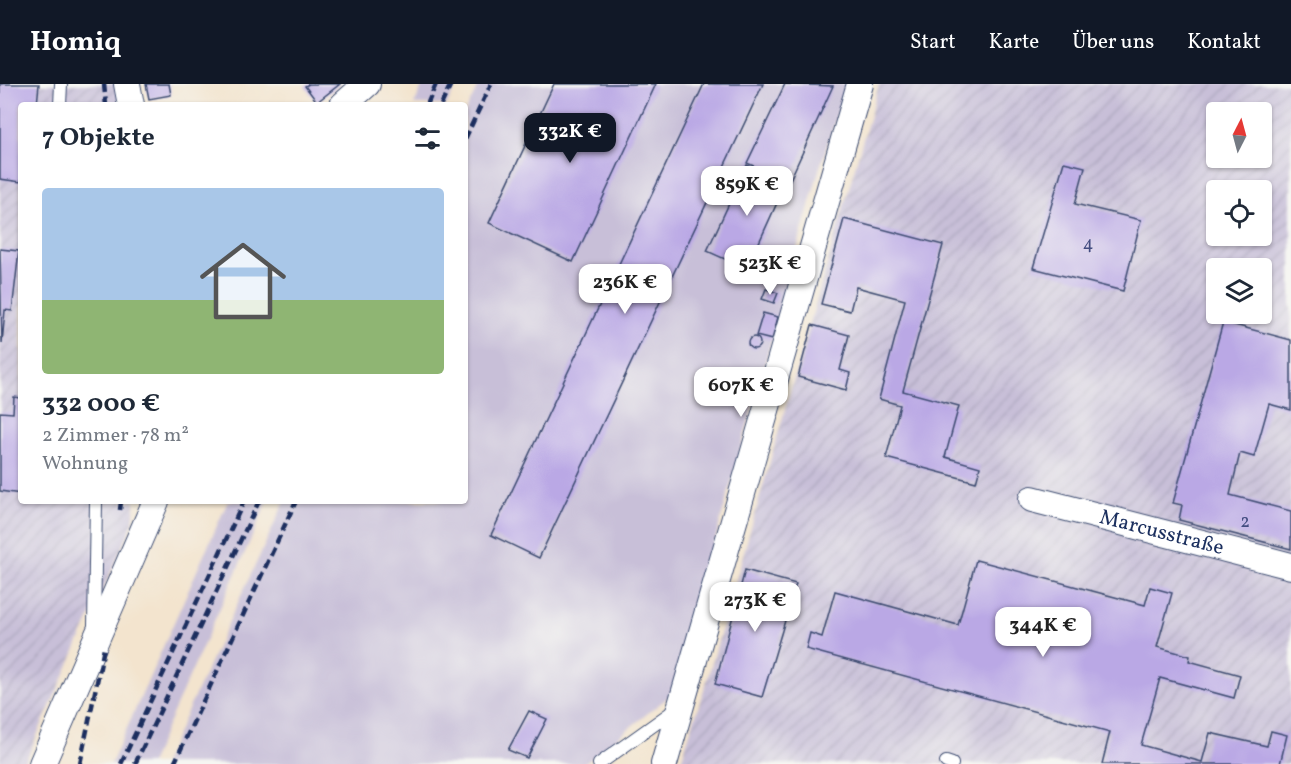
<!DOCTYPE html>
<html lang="de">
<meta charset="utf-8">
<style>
body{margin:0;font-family:Vollkorn,serif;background:#f6f6f7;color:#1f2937;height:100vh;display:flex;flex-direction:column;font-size:22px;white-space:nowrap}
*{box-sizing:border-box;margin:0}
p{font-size:20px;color:#747a83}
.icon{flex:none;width:33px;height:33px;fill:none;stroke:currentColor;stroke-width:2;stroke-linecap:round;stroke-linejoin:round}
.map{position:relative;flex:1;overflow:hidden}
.details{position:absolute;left:18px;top:18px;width:450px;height:402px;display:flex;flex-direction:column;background:#fff;border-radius:6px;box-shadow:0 2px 4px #0004}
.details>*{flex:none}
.needle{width:39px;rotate:6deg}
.buttons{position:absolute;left:1206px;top:18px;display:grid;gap:12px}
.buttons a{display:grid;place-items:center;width:66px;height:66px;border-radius:6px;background:#fff;box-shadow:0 2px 4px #0004;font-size:30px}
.price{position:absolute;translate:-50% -51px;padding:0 14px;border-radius:12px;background:#fff;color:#222;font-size:20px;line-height:39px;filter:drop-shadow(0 2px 3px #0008)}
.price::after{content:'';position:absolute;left:50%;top:36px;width:18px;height:14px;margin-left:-9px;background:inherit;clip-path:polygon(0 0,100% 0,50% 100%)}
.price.current{background:#111827;color:#fff}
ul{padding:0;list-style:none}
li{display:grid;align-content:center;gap:12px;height:318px;padding:0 24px}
li span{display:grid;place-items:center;height:186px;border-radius:6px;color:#555}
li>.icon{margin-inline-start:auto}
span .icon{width:108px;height:108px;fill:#fffc;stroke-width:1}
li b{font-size:26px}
h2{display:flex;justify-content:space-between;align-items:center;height:72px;padding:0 24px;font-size:26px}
header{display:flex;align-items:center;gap:36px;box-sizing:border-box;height:84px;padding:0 30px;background:#111827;color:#fff}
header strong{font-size:28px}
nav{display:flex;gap:33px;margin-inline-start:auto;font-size:21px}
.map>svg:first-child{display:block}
.industrial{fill:url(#industrial-furrows);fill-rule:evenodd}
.railway{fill:#c8bfd8}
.building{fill:#baa8e5}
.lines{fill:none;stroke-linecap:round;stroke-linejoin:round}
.service-casing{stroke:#3b4a6f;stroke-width:14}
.minor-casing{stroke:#3b4a6f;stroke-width:28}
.service{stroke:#fff;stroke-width:12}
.minor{stroke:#fff;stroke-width:26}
.rail{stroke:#1b2f5e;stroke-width:4.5;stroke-dasharray:9 4.5;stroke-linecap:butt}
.labels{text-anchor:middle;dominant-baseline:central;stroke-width:5;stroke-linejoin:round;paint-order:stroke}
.number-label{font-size:18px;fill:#434d80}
.street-label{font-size:21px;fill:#1b2f5e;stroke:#f6f6f2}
</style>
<header>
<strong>Homiq</strong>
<nav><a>Start</a><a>Karte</a><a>Über uns</a><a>Kontakt</a></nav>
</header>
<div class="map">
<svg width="1291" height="680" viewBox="0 0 1291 680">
<defs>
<pattern id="industrial-furrows" width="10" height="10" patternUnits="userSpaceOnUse" patternTransform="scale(1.5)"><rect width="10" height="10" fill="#c8bfd8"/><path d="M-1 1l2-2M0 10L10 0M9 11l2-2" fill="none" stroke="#aba4bc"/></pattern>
</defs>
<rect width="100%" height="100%" fill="#f6f6f2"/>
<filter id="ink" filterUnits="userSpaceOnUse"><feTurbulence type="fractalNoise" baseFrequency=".0167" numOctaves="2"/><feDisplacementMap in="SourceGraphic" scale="12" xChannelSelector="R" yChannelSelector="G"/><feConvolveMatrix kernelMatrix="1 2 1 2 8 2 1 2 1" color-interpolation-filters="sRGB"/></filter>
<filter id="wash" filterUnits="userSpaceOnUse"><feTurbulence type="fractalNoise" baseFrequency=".008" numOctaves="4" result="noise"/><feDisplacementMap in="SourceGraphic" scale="24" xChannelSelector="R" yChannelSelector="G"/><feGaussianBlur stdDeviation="1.35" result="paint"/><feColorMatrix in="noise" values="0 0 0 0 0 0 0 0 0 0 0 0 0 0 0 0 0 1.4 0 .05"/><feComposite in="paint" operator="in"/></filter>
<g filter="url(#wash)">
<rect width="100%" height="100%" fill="#f3e4ce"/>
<!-- industrial -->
<g class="industrial">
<polygon points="0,0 119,0 122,21 21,21 21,417 135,417 133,439 24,680 0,680"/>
<path d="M879,0H1291V680H680L707,596ZM1216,28H1262V74H1216ZM1216,106H1262V152H1216ZM1216,184H1262V230H1216Z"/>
</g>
<!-- railway -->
<g class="railway">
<polygon points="423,0 457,0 447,21 414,21"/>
<polygon points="479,0 847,0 819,86 672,610 584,680 163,680 285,417 465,417 465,29"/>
<polygon points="228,417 268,417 150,680 111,680"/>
</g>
<g id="blocks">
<!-- building -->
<g class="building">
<polygon points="0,0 39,0 37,21 21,21 21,98 0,95"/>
<polygon points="146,0 169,0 171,11 149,15"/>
<polygon points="309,0 340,0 317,18 305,2"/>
<polygon points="554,0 656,0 573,178 489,139"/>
<polygon points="704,0 763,0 539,474 491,451"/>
<polygon points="785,0 833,2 789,98 747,79"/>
<polygon points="1064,78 1085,83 1075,120 1141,136 1123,207 1033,184"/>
<polygon points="747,81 786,99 747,185 707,167"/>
<polygon points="844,135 943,161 903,307 959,322 945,373 980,383 976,398 886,374 900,321 879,315 905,216 856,203 850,227 821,220"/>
<polygon points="0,165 19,167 12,227 5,226 2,260"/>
<polygon points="766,205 778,209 774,219 762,215"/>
<polygon points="763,229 778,233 772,256 756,252"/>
<polygon points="1223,238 1291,256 1291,326 1269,320 1254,373 1240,369 1230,411 1291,427 1291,465 1179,436 1182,421 1173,419"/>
<polygon points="812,241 849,251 840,286 850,289 846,306 798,293"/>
<circle cx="754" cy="259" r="6"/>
<polygon points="14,313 21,314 21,410 0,407 0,328 13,329"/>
<polygon points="976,476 1145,521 1150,503 1172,509 1157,563 1190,572 1189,577 1240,591 1234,614 1160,594 1141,661 1202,678 1210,649 1267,662 1271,647 1287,651 1280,680 1102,680 1110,648 806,565 810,549 822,553 835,507 958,541"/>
<polygon points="745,486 796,500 762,613 715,600"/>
<polygon points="529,627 547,635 527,674 508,666"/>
</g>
</g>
</g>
<g filter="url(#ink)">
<use href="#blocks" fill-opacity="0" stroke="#3b4a6f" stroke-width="1.5"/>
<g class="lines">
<defs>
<g id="service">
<polyline points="60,21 61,0"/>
<polyline points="94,543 96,417"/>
<polyline points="946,678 952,680"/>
<polyline points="599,680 676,625"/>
</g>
<g id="minor">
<polyline points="127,0 131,21"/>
<polyline points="343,21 367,0"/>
<path id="s1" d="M1032,415L1291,482"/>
<polyline points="42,680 156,417"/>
<polyline points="664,680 860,0"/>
</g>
</defs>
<!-- service casing -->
<use href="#service" class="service-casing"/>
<!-- minor casing -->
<use href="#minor" class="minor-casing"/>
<!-- service -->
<use href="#service" class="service"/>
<!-- minor -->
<use href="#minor" class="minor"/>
<!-- rail -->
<g class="rail">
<polyline points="104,0 106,21"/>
<polyline points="427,21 436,0"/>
<polyline points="441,21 451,0"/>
<polyline points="465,55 491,0"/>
<polyline points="120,426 121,417"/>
<polyline points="80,680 104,564"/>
<polyline points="121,680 244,417"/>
<polyline points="135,680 259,417"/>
<polyline points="174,680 296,417"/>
</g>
</g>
</g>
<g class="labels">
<!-- number labels -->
<g class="number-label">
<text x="1088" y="160">4</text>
<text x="1245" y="438">2</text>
</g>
<!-- street labels -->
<g class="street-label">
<text stroke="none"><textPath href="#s1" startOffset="134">Marcusstraße</textPath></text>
</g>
</g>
</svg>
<div class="buttons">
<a><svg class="needle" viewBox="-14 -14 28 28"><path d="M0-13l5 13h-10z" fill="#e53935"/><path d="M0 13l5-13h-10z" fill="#747a83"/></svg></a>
<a><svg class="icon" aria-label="locate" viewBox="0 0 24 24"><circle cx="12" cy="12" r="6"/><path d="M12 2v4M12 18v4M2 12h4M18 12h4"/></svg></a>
<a><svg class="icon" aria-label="layers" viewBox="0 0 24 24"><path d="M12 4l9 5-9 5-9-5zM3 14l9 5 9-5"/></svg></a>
</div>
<b class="price current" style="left:570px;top:80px">332K €</b>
<b class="price" style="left:747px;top:133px">859K €</b>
<b class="price" style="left:770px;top:212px">523K €</b>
<b class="price" style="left:625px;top:231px">236K €</b>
<b class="price" style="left:741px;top:334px">607K €</b>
<b class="price" style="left:755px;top:549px">273K €</b>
<b class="price" style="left:1043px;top:574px">344K €</b>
<section class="details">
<h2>7 Objekte<svg class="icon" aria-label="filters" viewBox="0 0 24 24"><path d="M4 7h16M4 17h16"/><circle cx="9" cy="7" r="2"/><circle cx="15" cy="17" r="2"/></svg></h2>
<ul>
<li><span style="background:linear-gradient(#a9c7e8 60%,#8fb573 0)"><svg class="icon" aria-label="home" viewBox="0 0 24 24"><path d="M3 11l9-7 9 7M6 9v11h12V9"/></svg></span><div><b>332 000 €</b><p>2 Zimmer · 78 m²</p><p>Wohnung</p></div></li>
</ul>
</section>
</div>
